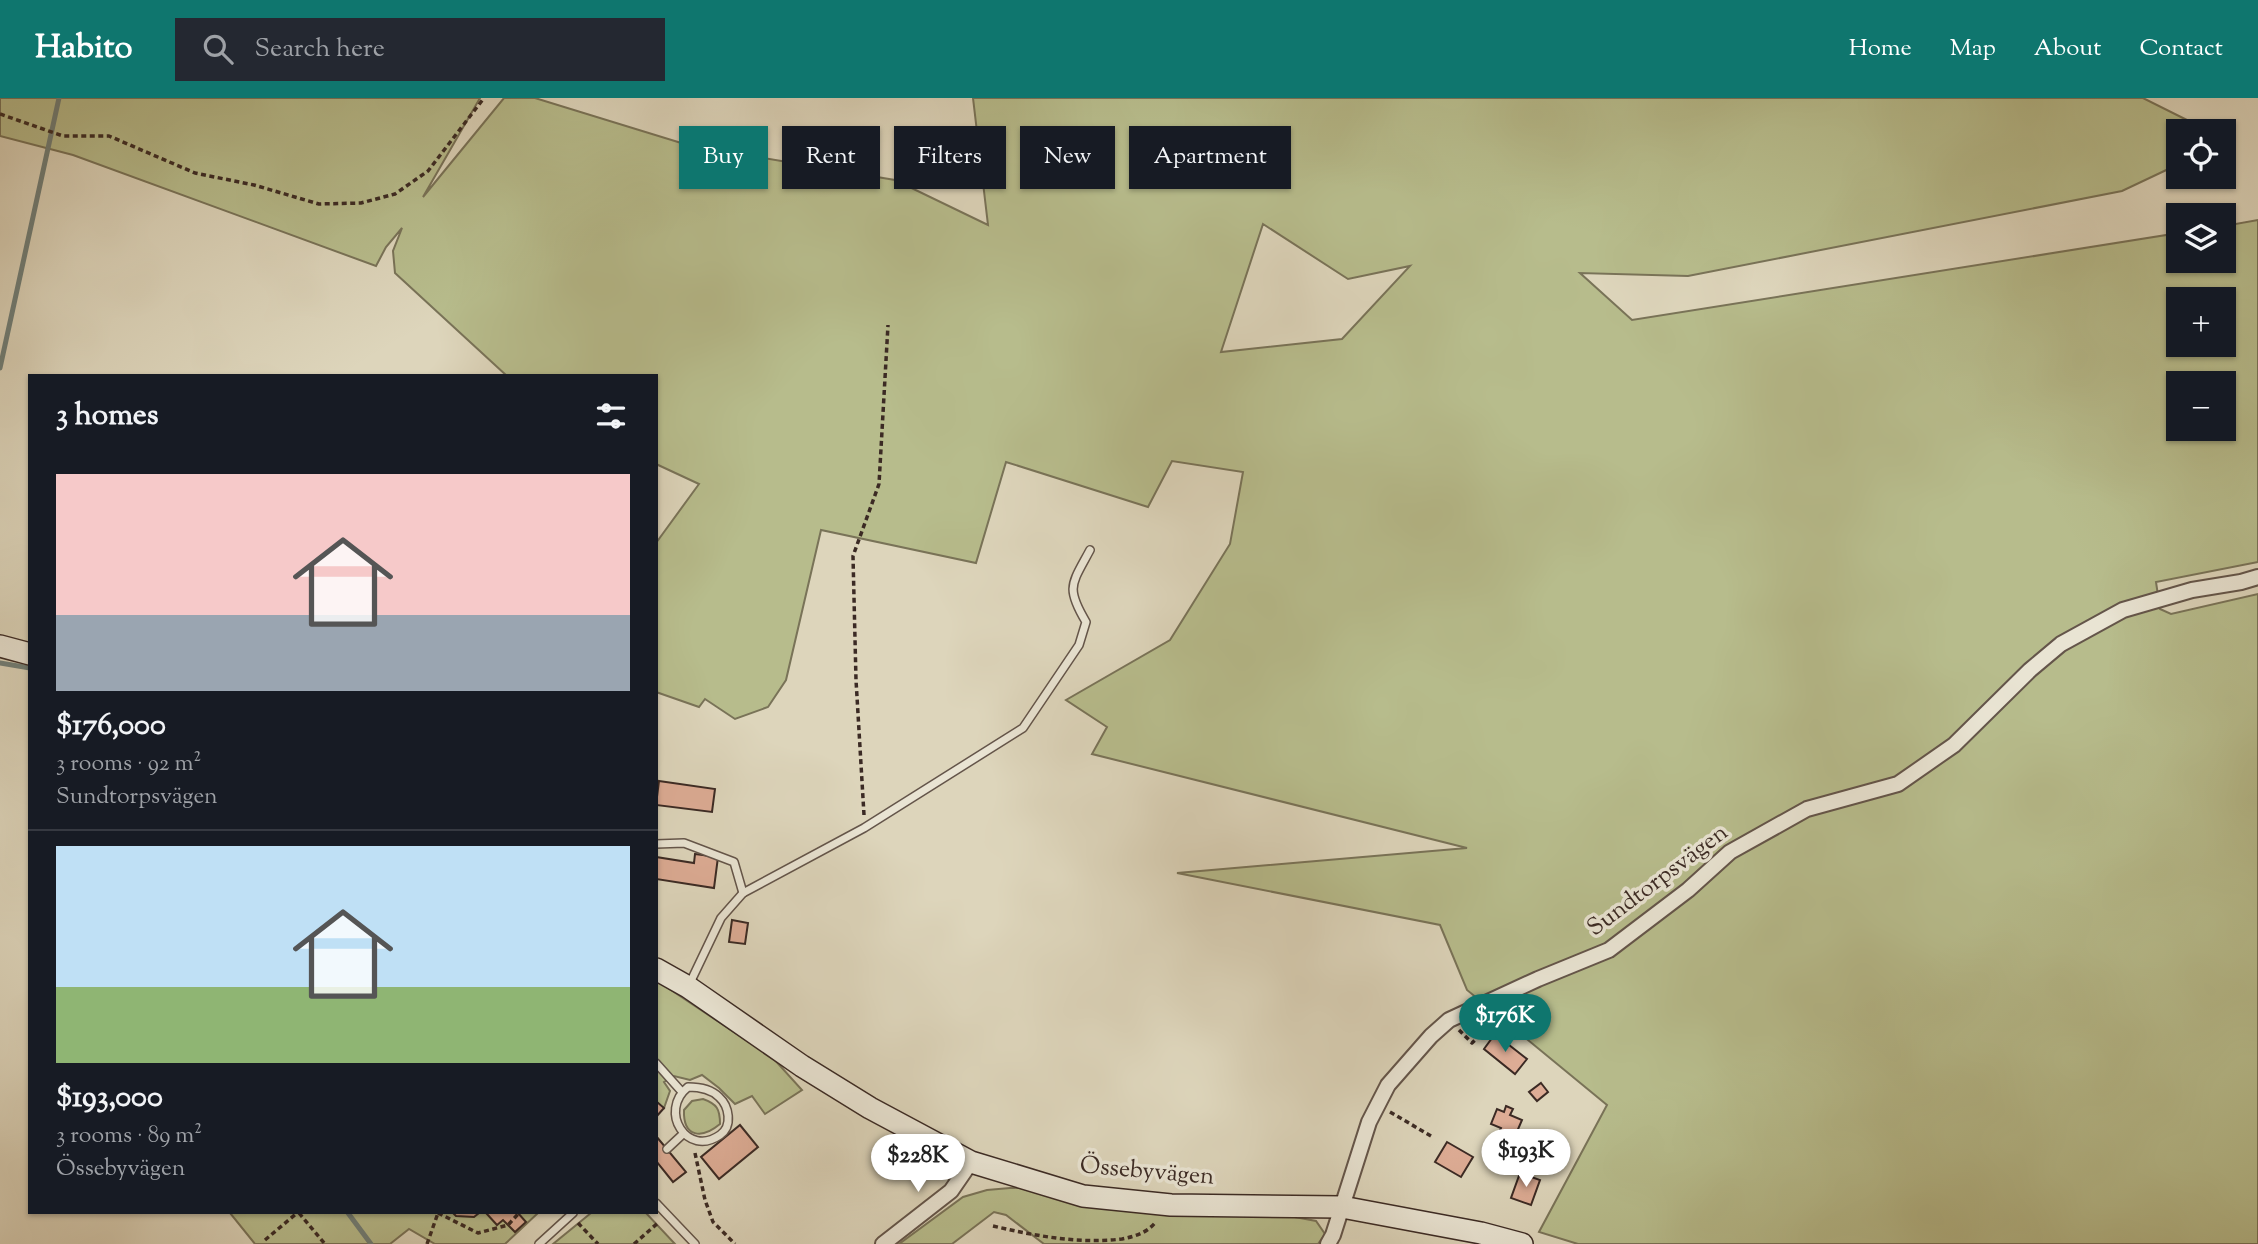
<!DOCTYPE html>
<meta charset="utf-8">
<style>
body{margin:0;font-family:"Sorts Mill Goudy",serif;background:#242831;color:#f1f3f6;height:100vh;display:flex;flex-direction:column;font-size:26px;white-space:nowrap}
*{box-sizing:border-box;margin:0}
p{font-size:23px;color:#9ea1a6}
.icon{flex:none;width:38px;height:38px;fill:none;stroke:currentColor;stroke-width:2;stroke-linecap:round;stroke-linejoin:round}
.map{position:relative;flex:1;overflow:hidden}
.details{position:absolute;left:28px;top:276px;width:630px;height:840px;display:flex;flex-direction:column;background:#171b24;border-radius:0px;box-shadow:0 2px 5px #0004}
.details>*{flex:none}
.banner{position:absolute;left:679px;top:28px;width:665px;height:63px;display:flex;gap:14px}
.controls{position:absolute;left:2166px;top:21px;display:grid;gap:14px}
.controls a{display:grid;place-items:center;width:70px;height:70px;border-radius:0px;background:#171b24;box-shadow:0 2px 5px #0004;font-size:35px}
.price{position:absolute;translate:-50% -60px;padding:0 16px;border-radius:24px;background:#fff;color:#222;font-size:23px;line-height:46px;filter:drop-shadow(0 2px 4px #0008)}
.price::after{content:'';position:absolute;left:50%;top:42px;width:21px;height:16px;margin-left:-10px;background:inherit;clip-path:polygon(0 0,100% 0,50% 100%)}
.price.current{background:#0f766e;color:#fff}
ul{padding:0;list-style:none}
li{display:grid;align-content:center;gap:14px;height:371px;padding:0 28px}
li+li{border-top:2px solid #363941}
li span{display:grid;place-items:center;height:217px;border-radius:0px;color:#555}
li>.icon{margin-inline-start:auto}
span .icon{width:126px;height:126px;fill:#fffc;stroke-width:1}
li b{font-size:30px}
h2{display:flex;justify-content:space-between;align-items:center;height:84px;padding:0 28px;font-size:30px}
.pill{padding:0 24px;border-radius:0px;background:#171b24;box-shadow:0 2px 5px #0004;font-size:24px;line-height:63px}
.pill.current{background:#0f766e;color:#fff}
header{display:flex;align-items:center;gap:42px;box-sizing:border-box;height:98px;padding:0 35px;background:#0f766e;color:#fff}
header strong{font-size:33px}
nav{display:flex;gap:38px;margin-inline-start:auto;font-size:24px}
.search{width:490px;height:63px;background:#242831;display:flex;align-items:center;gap:18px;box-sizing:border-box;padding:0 24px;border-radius:0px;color:#9ea1a6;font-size:26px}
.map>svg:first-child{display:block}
.green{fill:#b7bc8c;stroke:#797358;stroke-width:2;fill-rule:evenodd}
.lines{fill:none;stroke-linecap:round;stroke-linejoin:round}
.stream{stroke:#707f79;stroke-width:5}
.building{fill:#ddac95;stroke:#3b2a24;stroke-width:2}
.lane-casing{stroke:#64554a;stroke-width:10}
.street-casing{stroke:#64554a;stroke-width:18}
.secondary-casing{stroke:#3b2a24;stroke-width:24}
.path{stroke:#3b2a24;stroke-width:3.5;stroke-dasharray:5 3.5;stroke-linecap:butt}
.lane{stroke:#e9e4d3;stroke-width:7}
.street{stroke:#e9e4d3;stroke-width:14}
.secondary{stroke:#e9e4d3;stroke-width:21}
.labels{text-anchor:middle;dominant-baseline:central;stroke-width:7;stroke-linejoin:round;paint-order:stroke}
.street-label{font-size:24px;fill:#3b2a24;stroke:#e9e4d3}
</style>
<header>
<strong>Habito</strong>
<div class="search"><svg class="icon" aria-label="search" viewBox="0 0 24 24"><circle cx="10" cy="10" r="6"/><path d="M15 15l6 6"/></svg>Search here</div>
<nav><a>Home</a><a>Map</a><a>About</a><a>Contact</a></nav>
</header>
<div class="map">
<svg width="2258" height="1146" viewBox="0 0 2258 1146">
<rect width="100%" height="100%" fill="#ddd5bb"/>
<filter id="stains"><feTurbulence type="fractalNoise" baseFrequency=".00286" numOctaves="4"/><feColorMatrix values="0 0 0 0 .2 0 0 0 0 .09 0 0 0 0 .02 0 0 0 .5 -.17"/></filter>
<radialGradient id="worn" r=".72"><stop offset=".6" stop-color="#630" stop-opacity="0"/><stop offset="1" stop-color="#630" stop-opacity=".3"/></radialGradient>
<!-- green -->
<g class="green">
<path d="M0,0H480L423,99L504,0H535L691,48L895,82L988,127L973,0H2143L2209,33H2179V66L2122,93L1688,178L1580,175L1632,222L2179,135V163H2224V128L2258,122V464L2156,484L2160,511L2171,516L2258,496V1146H1578L1539,1134L1607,1007L1467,892L1440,827L1177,775L1467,750L1092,656L1107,629L1066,602L1170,542L1230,446L1243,374L1172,363L1148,409L1006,364L976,465L821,432L786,582L768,609L735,621L705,601L699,609L656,594V445L699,386L656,366V278H507L395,175L393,153L402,130L386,149L376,168L73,57L0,38ZM1263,126L1348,181L1410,168L1342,241L1221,254ZM2179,201H2224V247H2179ZM2179,285H2224V331H2179Z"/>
<polygon points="656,882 773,960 802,992 765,1016 752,998 735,1006 719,990 702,977 690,982 674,978 664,984 670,993 664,1010 656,1005"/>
<path d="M703,1001C717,1006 720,1011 720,1026C702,1041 683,1040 684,1012L692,1003Z"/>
<polygon points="1010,1090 1020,1090 1077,1104 1172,1118 1284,1117 1316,1123 1325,1136 1318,1146 1044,1146 1006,1117 994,1114 952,1146 899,1146 963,1099 987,1092"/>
<polygon points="230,1115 538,1115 505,1146 435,1146 409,1131 390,1146 255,1146"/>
<polygon points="591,1115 646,1115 675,1146 553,1146"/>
</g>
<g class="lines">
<!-- stream -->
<g class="stream">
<polyline points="0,270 59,0"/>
<polyline points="0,565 30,570"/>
<polyline points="348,1115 371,1146"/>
</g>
</g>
<!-- building -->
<g class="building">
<polygon points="659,683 715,691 712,714 656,707"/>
<polygon points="695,756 718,759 714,790 656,781 656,759 694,765"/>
<polygon points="732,822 748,825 745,846 729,844"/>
<polygon points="1495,936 1527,961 1515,976 1484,951"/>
<polygon points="1541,985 1548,994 1537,1003 1529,994"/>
<polygon points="657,1004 664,1010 656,1019 656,1005"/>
<polygon points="1506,1008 1513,1011 1510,1017 1522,1022 1513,1043 1498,1037 1501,1030 1491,1026 1497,1011 1504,1014"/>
<polygon points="740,1027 758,1049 719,1081 701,1059"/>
<polygon points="656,1038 686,1074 673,1084 656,1063"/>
<polygon points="1537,1042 1550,1045 1546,1064 1532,1060"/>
<polygon points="1447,1044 1473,1059 1461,1079 1435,1064"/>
<polygon points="1520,1075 1540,1082 1531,1107 1511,1100"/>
<polygon points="453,1115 479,1115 474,1119 456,1118"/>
<polygon points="486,1115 518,1115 526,1124 515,1134 503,1122 497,1127"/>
</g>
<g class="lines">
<defs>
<g id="lane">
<polyline points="656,746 684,745 734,764 743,795"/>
<path d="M689,887L721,820L743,795L864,730L1023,630L1079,547L1086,524C1065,489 1072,486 1090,452"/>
<polyline points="656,965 682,994"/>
<path d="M688,989C698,989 711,991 719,999C729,1008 733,1028 720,1037C687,1060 658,1013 688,989Z"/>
<polyline points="667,1051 683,1036"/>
<polyline points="656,1105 695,1146"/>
<polyline points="539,1146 573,1115"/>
</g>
<g id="street">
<polyline points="883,1146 951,1093 971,1064"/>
<polyline points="1328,1146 1333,1137 1369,1024 1388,987 1431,938 1449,922 1538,881 1609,852 1688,792 1730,754 1807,711 1898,686 1954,647 2030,572 2061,546 2123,512 2192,492 2241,484 2258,479"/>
</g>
<g id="secondary">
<polyline points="0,548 30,556"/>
<polyline points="656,871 688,889 802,968 870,1010 971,1064 1083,1098 1171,1107 1342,1109 1481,1135 1522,1146"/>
</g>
</defs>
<!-- lane casing -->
<use href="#lane" class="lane-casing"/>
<!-- street casing -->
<use href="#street" class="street-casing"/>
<!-- secondary casing -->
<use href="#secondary" class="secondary-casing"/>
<!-- path -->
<g class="path">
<polyline points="0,16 63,38 109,38 195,75 254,87 319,106 361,105 395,96 428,73 484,0"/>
<polyline points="864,717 856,582 853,458 879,386 888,227"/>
<polyline points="1459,932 1472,945 1487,930"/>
<polyline points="1390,1014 1431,1038"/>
<polyline points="695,1055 705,1102 713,1124 735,1146"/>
<polyline points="299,1115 325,1146"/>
<polyline points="438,1115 478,1135 508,1127 519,1115"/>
<polyline points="578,1125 598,1146"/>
<path d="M993,1128C1036,1138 1078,1146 1122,1141C1136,1138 1146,1135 1155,1125"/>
<polyline points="265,1142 297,1115"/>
<polyline points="427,1146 438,1115"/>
<polyline points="634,1146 659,1124"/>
</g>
<!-- lane -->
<use href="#lane" class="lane"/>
<!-- street -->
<use href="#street" class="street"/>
<!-- secondary -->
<use href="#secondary" class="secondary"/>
</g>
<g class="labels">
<!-- street labels -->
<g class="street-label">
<text transform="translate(1658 783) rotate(-37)">Sundtorpsvägen</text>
<text transform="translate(1147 1074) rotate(5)">Össebyvägen</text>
</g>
</g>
<rect width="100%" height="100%" filter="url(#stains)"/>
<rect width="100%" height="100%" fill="url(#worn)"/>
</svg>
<div class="controls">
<a><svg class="icon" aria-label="locate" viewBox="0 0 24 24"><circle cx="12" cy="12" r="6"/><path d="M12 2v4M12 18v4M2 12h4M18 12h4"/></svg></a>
<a><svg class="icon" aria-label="layers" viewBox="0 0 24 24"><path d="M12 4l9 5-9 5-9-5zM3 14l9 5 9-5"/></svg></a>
<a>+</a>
<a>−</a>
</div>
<b class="price current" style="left:1505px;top:956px">$176K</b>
<b class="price" style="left:1526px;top:1091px">$193K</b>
<b class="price" style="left:918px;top:1096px">$228K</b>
<div class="banner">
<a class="pill current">Buy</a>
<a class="pill">Rent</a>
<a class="pill">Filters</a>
<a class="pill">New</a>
<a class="pill">Apartment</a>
</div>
<section class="details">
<h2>3 homes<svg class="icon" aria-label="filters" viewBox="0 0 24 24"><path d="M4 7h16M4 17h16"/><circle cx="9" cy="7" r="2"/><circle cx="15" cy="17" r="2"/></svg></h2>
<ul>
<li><span style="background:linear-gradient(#f6c9c9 65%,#9aa5b1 0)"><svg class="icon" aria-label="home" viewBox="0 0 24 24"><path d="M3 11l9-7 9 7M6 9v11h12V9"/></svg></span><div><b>$176,000</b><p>3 rooms · 92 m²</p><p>Sundtorpsvägen</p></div></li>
<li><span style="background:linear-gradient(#bfe0f5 65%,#8fb573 0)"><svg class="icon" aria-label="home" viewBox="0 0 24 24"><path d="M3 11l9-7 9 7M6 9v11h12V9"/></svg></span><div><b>$193,000</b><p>3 rooms · 89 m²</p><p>Össebyvägen</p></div></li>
</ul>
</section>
</div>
